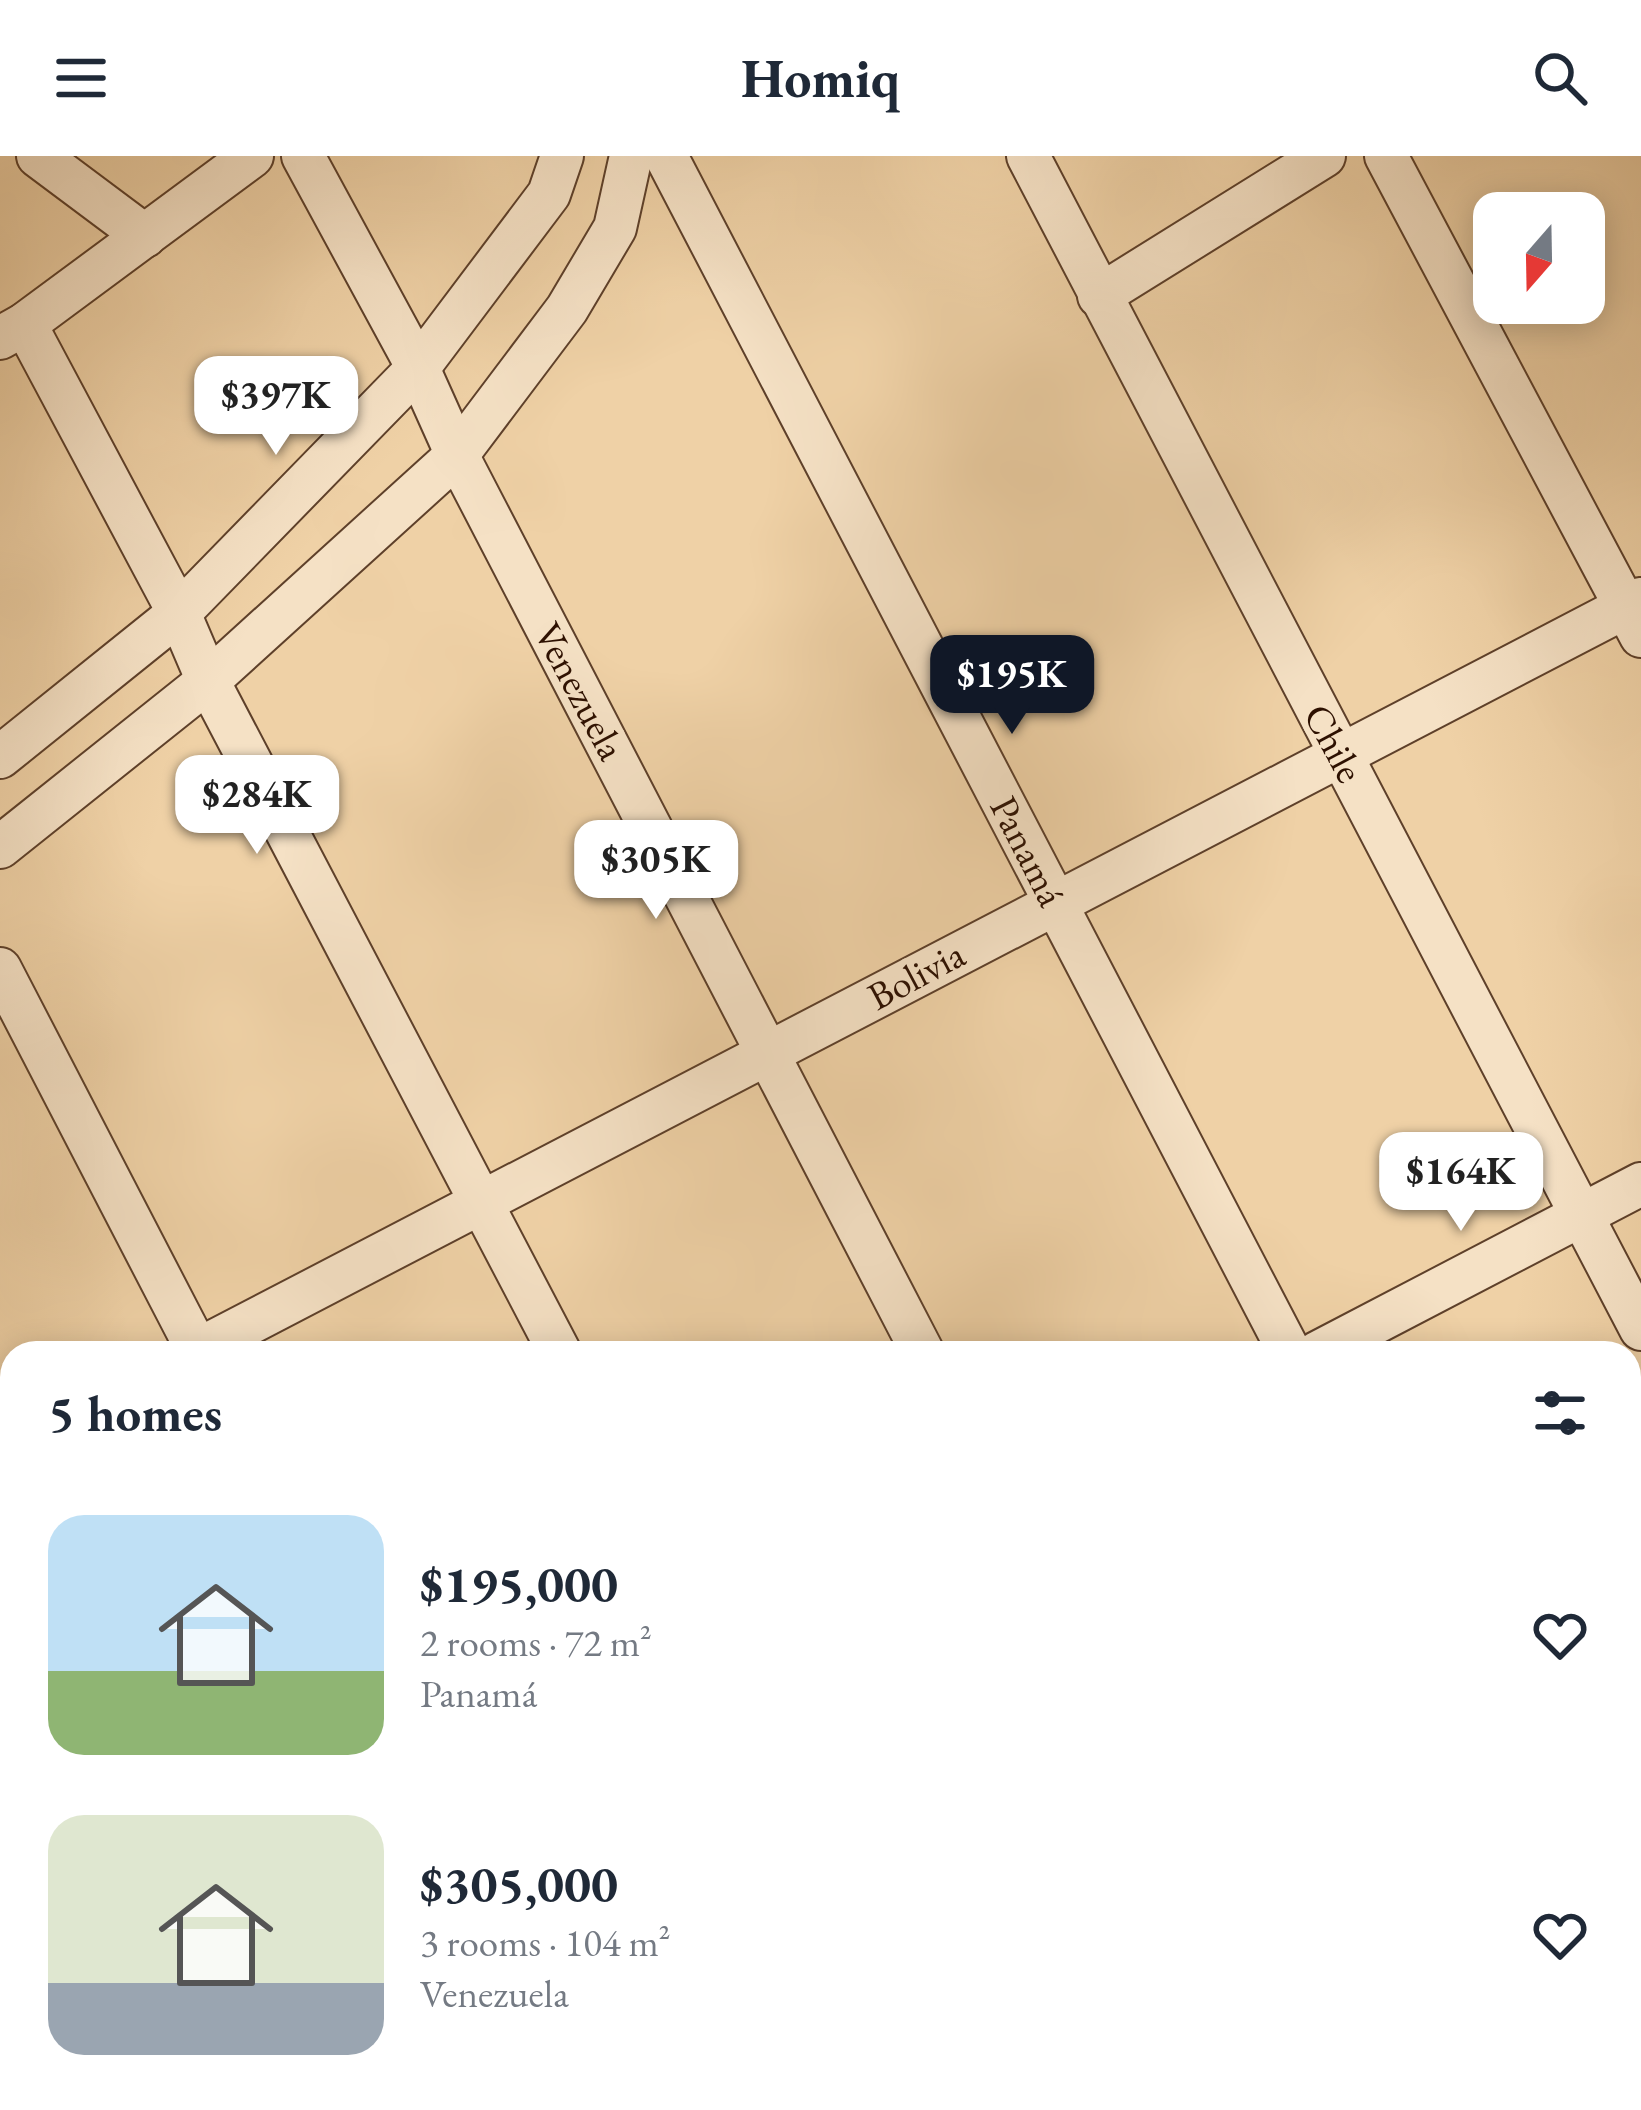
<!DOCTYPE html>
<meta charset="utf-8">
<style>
body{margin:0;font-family:"EB Garamond",serif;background:#f2f2f3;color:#1f2937;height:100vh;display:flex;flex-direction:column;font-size:45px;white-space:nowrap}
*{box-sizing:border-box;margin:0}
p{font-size:39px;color:#747a83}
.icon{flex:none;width:66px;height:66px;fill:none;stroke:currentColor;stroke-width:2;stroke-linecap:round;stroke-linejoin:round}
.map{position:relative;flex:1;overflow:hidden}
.sheet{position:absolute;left:0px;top:1185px;width:1641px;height:771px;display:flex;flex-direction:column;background:#fff;border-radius:36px 36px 0 0;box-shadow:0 6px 30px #0003}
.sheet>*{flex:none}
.needle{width:78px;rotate:200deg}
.tools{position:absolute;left:1473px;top:36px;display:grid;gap:24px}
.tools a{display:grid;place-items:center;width:132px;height:132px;border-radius:24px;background:#fff;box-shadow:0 6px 30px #0003;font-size:60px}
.price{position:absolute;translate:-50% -102px;padding:0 27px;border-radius:24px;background:#fff;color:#222;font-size:39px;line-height:78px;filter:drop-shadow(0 3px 6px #0008)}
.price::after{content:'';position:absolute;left:50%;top:72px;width:36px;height:27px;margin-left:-18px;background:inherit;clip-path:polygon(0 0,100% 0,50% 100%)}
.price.active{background:#111827;color:#fff}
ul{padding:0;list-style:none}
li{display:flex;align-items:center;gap:36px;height:300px;padding:0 48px}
li span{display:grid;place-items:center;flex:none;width:336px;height:240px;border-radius:36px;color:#555}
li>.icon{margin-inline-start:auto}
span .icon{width:144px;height:144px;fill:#fffc;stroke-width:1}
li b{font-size:51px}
h2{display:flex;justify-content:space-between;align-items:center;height:144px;padding:0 48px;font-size:51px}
header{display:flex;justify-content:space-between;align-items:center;height:156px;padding:0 48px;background:#fff;font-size:54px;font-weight:700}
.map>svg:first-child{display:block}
.green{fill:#ceb08a;stroke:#7e6045;stroke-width:3}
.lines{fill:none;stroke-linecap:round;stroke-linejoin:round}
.minor-casing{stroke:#5e402a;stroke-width:46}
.minor{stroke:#f5e1c5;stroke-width:42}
.labels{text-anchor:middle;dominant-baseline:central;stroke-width:12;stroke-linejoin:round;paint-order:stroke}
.street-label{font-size:39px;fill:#2d1000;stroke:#f5e1c5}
</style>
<header><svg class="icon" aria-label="menu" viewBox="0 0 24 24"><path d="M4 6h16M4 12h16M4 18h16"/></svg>Homiq<svg class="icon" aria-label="search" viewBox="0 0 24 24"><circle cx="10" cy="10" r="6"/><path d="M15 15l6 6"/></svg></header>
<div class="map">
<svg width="1641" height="1954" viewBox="0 0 1641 1954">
<rect width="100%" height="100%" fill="#efd1a6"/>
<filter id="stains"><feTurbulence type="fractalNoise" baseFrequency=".00167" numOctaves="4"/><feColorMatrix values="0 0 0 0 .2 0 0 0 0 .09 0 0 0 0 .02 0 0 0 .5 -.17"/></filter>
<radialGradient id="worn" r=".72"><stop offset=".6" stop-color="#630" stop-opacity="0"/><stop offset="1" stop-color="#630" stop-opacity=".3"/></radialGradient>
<!-- green -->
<g class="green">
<polygon points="12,1905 12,1944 34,1944 11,1954 0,1954 0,1911"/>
<polygon points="1629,1928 1641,1954 1046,1954 1065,1944 1629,1944"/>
</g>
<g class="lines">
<defs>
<g id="minor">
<polyline points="38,0 145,80"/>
<polyline points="303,0 418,212 457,299 923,1197"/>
<polyline points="666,0 1290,1197"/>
<polyline points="1028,0 1641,1173"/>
<polyline points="1386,0 1641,480"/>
<polyline points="1099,140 1324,0"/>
<polyline points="25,168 179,457 208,525 560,1197"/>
<polyline points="0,182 25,168 252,0"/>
<polyline points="0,601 179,457 418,212 549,38 562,0"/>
<polyline points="0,691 208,525 457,299 567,153 615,72 631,0"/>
<polyline points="0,813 199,1197"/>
<polyline points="192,1197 1641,443"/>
<polyline points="1317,1197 1641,1028"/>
<polyline points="0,1294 12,1288"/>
<polyline points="0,1486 12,1509"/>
<polyline points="0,1619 12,1642"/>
<polyline points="1629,1622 1641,1616"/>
<polyline points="1629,1844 1641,1867"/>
<polyline points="166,1944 171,1954"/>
<polyline points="240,1944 245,1954"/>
<polyline points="583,1944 588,1954"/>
<polyline points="946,1944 951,1954"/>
<polyline points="992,1954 1011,1944"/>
</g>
</defs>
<!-- minor casing -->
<use href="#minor" class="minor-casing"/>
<!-- minor -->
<use href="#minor" class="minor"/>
</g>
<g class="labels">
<!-- street labels -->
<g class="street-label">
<text transform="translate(580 535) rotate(62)">Venezuela</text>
<text transform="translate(1334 587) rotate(62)">Chile</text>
<text transform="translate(1028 695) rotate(63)">Panamá</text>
<text transform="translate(916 819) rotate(-28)">Bolivia</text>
</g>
</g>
<rect width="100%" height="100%" filter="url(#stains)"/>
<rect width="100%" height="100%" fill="url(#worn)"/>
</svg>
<div class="tools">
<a><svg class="needle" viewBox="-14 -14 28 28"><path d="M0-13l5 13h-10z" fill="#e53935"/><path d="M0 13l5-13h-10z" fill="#747a83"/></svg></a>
</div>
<b class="price" style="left:276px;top:302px">$397K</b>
<b class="price active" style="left:1012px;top:581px">$195K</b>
<b class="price" style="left:257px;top:701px">$284K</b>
<b class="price" style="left:656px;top:766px">$305K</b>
<b class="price" style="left:1461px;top:1078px">$164K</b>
<section class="sheet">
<h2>5 homes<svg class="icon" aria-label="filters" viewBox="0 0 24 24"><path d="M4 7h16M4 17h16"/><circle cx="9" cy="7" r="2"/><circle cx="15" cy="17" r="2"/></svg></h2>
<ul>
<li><span style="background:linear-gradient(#bfe0f5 65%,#8fb573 0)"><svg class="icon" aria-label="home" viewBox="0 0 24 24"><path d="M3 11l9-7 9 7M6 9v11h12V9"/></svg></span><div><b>$195,000</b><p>2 rooms · 72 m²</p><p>Panamá</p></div><svg class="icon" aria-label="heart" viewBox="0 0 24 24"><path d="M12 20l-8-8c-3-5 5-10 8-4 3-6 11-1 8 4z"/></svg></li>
<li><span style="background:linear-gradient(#dfe7d0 70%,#9aa5b1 0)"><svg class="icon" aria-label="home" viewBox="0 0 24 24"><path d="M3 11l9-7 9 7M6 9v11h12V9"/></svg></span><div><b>$305,000</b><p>3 rooms · 104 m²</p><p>Venezuela</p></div><svg class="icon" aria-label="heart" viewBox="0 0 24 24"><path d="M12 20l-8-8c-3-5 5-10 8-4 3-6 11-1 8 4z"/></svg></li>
</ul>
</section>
</div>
